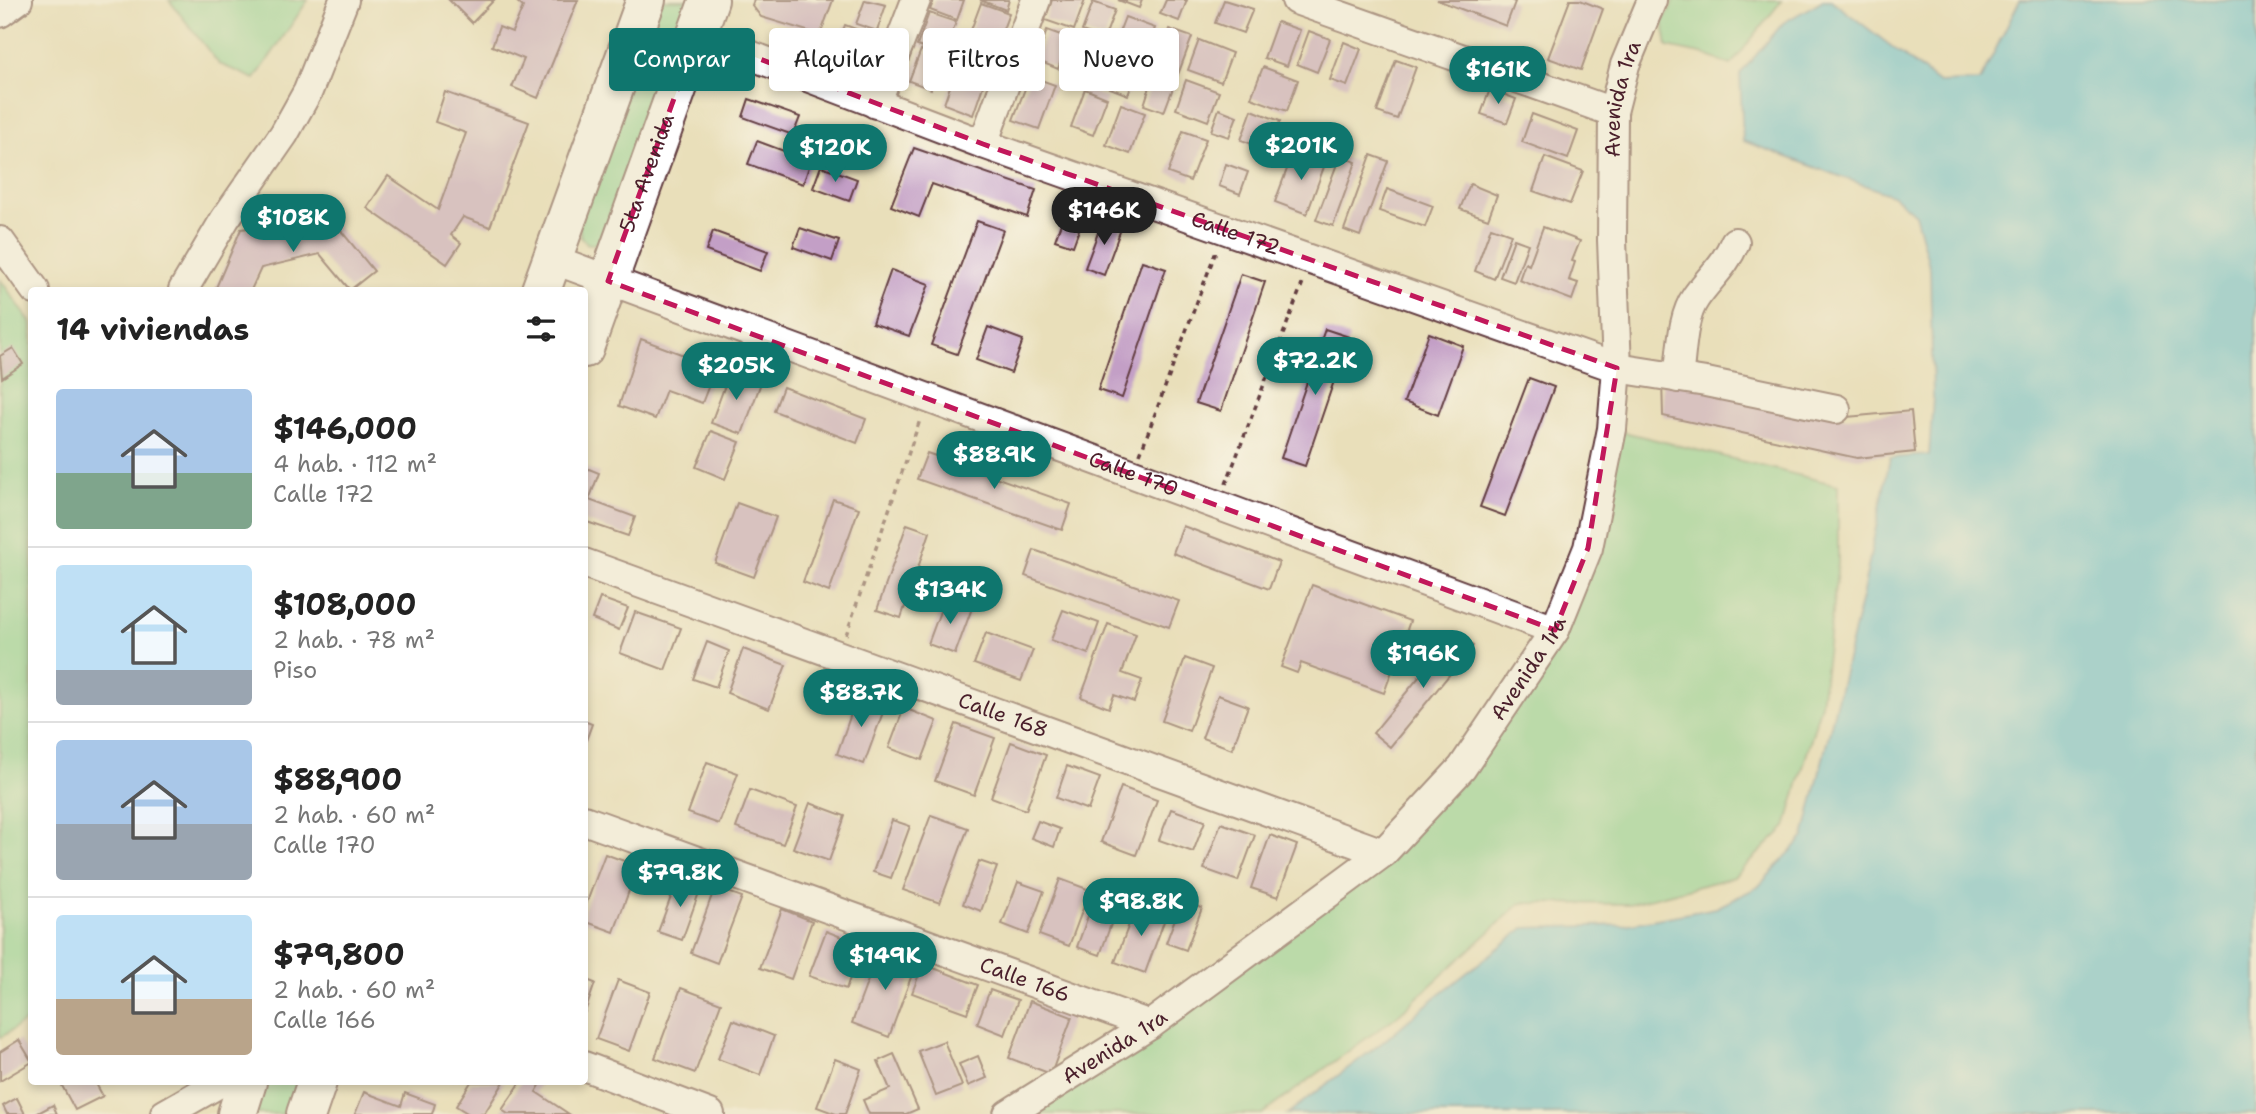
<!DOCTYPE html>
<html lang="es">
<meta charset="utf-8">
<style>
body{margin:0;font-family:"Shantell Sans",sans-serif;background:#f2f2f2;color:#222;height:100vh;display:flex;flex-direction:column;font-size:26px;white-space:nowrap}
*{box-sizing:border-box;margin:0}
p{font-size:23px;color:#767676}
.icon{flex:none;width:38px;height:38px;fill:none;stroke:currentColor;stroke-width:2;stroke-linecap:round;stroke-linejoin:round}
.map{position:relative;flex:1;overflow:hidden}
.details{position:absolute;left:28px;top:287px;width:560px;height:798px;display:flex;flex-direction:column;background:#fff;border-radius:7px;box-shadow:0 4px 10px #0003}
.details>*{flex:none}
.banner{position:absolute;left:609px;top:28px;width:665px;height:63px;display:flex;gap:14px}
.price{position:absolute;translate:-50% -60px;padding:0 16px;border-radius:24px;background:#0f766e;color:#fff;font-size:23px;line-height:46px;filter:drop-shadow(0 2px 4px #0008)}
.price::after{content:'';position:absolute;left:50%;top:42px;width:21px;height:16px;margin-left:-10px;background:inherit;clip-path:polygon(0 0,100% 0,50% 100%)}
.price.on{background:#222;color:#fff}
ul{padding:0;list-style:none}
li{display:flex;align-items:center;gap:21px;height:175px;padding:0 28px}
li+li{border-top:2px solid #e0e0e0}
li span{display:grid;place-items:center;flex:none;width:196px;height:140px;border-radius:7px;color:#555}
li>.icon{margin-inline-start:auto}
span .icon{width:84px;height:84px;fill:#fffc;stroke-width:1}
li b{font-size:30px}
h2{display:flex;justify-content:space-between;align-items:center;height:84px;padding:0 28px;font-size:30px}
.chip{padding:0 24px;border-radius:7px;background:#fff;box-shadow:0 4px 10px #0003;font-size:24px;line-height:63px}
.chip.on{background:#0f766e;color:#fff}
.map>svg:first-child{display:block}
.green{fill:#84d495;stroke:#677a60;stroke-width:2}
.water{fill:#5ec2dc;stroke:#547084;stroke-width:2}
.building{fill:#c39fc6}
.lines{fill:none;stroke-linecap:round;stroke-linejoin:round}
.minor-casing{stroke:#623c40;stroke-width:32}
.highway-casing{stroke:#623c40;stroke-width:42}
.path{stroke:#623c40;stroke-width:3.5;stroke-dasharray:5 5;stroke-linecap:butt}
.minor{stroke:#fff;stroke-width:28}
.highway{stroke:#fff;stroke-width:38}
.marked{fill:none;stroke:#c2185b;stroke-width:5;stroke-dasharray:14 9;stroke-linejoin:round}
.labels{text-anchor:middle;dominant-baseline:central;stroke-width:5;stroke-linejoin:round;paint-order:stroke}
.street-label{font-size:21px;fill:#4a1f2b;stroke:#fbf7ec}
</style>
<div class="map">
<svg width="2256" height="1114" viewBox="0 0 2256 1114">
<rect width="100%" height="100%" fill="#fbf7ec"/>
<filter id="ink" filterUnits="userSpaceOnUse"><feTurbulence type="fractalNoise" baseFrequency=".0143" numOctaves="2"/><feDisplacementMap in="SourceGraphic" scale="14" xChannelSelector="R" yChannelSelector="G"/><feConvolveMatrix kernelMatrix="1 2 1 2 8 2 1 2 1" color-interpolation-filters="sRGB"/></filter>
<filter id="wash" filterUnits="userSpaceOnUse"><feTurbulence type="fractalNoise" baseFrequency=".00686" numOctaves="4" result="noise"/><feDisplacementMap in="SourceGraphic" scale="28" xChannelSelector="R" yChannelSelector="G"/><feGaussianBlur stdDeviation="1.57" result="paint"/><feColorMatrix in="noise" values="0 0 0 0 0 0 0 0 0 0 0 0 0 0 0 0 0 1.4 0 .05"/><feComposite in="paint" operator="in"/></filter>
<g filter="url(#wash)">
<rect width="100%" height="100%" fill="#e9dfba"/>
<!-- green -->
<g class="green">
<polygon points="169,0 308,0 255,79 219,64"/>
<polygon points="659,0 694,0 610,232 597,244 588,244 581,238 579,226"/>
<polygon points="1675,0 1782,0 1731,65 1705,55 1667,47 1663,21"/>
<polygon points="0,279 32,324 32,1017 0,1038"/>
<polygon points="1612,429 1838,485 1838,563 1821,704 1786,827 1734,877 1629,904 1521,903 1397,1016 1262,1114 1008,1114 1383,853 1555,630"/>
<polygon points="263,1082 300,1082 289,1114 252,1114"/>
</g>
<!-- water -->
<polygon class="water" points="1823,0 1831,0 1939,83 1980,81 2020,0 2256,0 2256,1114 1287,1114 1384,1041 1432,1000 1524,928 1624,925 1716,908 1758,887 1804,837 1862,597 1890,458 1929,455 1933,398 1930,269 1915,214 1894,196 1743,141 1740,74 1783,23"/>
<g id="blocks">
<!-- building -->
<g class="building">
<polygon points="449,0 494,0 472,23"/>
<polygon points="515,0 578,0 538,98 512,87 524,59 492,46 499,27 512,32 523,7"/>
<polygon points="754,0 833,0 822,30 817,34 761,17 752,5"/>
<polygon points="865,0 886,5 877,31 856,24"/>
<polygon points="934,0 964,0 957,20 930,10"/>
<polygon points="980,0 1009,0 1006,10"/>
<polygon points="1052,0 1085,0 1074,30 1045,20"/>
<polygon points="1118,0 1142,0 1139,8"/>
<polygon points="1166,0 1187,0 1179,21 1160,14"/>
<polygon points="1224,0 1253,9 1243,33 1215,23"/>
<polygon points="1437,0 1511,0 1515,2 1506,26"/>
<polygon points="1570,0 1580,0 1603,9 1581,70 1548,58"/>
<polygon points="1093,2 1115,10 1104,39 1082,31"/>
<polygon points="981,3 1009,13 995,51 967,41"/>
<polygon points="929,13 956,22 944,55 917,46"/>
<polygon points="1125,17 1155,28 1145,55 1115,43"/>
<polygon points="1277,22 1300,30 1287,66 1264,58"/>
<polygon points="845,25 875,36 864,66 833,55"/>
<polygon points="1169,29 1192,37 1164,112 1144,105"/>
<polygon points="1047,30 1069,38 1058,69 1036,60"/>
<polygon points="1309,31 1330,39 1317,72 1297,64"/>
<polygon points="1199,40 1232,53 1221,82 1188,70"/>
<polygon points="1344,42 1361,49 1347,86 1330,80"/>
<polygon points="1081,44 1103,52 1092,83 1070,74"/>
<polygon points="965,45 994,55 984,83 955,73"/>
<polygon points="921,50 943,58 931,89 909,81"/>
<polygon points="1114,54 1140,63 1128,95 1102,85"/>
<polygon points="1396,60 1416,67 1397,119 1377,112"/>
<polygon points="1263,67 1298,80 1287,111 1251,98"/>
<polygon points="954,75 983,86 973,115 944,104"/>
<polygon points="1030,76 1055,85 1039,129 1013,120"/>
<polygon points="1186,80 1219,92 1208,121 1176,109"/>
<polygon points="1085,89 1107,98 1093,135 1071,127"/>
<polygon points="1490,89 1516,99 1507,123 1481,114"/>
<polygon points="445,92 529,122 490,227 463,217 451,235 461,243 447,264 367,208 388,176 438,210 466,133 435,122"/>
<polygon points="749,99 800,117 793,135 743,117"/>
<polygon points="1121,104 1145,113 1130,154 1106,145"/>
<polygon points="1219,109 1237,116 1229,137 1211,131"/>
<polygon points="1252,110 1280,121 1269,150 1241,140"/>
<polygon points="1532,114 1578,131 1568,159 1522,142"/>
<polygon points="1183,131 1206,139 1190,181 1168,173"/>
<polygon points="757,141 811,161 803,184 748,164"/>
<polygon points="914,148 1036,190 1027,217 932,184 919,217 891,206"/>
<polygon points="1294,150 1326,161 1307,214 1275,202"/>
<polygon points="1371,155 1388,161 1360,236 1344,230"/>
<polygon points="1340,156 1356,162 1333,226 1316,220"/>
<polygon points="1545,157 1583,171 1570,204 1533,191"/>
<polygon points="1226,164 1248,172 1240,194 1219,186"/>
<polygon points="821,166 857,179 849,201 813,188"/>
<polygon points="1470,184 1497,195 1488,219 1460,209"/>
<polygon points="1387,189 1433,206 1425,227 1379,211"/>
<polygon points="1070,198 1088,205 1073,246 1055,240"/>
<polygon points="324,210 374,271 350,290 320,254 261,268 251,290 215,290 241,229 266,226 267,237 307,233 302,228"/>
<polygon points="1103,219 1122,226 1104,275 1085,268"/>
<polygon points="977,221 1003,230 957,354 931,345"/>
<polygon points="1491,227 1511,234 1494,279 1475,271"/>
<polygon points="1543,227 1580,241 1572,261 1575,262 1569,280 1578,283 1572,300 1519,280 1525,263 1529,265"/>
<polygon points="800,228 839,241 832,261 793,247"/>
<polygon points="713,231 768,251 760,271 706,251"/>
<polygon points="1514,239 1528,244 1514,282 1500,277"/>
<polygon points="1142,261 1166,269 1122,398 1098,390"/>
<polygon points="891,270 929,284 909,336 872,323"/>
<polygon points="1241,274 1265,282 1221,411 1196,403"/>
<polygon points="988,327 1023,340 1011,373 976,360"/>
<polygon points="1325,329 1349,337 1305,466 1281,458"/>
<polygon points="1429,333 1463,346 1438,415 1404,402"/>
<polygon points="641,339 716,367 702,403 666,390 655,419 619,406"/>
<polygon points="13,348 23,364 2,378 0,356"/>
<polygon points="731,369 762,380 742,434 711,423"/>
<polygon points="1529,378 1554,387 1505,516 1480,507"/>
<polygon points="1662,379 1847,417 1911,411 1915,452 1857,458 1663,416"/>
<polygon points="783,387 866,419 857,443 774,411"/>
<polygon points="711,431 740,442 725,479 696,467"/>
<polygon points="927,453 1071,504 1062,530 917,479"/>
<polygon points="584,467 599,473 589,500 635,517 628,536 584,521"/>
<polygon points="833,499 859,508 829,592 803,582"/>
<polygon points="737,503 776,517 754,577 715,563"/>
<polygon points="907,524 930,532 901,618 877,610"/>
<polygon points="1183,526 1279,562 1269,589 1173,553"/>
<polygon points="1034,550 1179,601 1169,627 1025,576"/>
<polygon points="1312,585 1410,621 1384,693 1301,663 1297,673 1281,667"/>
<polygon points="600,598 628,608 619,630 592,619"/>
<polygon points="945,598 972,608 955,654 928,644"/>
<polygon points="1063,610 1099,623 1088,654 1051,640"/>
<polygon points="635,612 681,628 665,670 620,653"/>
<polygon points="1108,624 1136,634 1122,673 1142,680 1134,702 1114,695 1109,708 1081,697"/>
<polygon points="1456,632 1473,646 1390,747 1373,733"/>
<polygon points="986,633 1033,650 1021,681 974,664"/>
<polygon points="707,642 729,651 716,687 693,679"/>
<polygon points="743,649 786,665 769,709 727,693"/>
<polygon points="1185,658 1212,668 1189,731 1162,721"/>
<polygon points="858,694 886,704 864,764 837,754"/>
<polygon points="1218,695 1248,706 1232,749 1202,738"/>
<polygon points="904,708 937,721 922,760 889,748"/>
<polygon points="584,721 592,724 585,743 584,743"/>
<polygon points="956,724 995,738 974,795 935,781"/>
<polygon points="1011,742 1046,755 1026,810 991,797"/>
<polygon points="707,762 738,773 719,824 688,813"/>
<polygon points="1067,766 1100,778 1088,810 1056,798"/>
<polygon points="1121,787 1157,800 1136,855 1101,842"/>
<polygon points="750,790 797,807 783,844 736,828"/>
<polygon points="810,803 845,816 829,861 793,848"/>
<polygon points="1171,809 1205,821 1193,852 1159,840"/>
<polygon points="931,815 968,828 940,903 903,890"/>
<polygon points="892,820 910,826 891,878 873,872"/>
<polygon points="1038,821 1060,829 1054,847 1031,838"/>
<polygon points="1221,823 1255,835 1238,881 1204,869"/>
<polygon points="1270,835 1297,845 1278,897 1251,888"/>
<polygon points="605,854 638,866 614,932 584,921 584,910"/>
<polygon points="979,861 997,867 981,911 963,904"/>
<polygon points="678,878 701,887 682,940 658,932"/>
<polygon points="1060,879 1090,890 1069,946 1039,935"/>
<polygon points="1018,882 1044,891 1028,934 1002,924"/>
<polygon points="715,887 742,897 717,963 691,953"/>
<polygon points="1182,900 1202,908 1186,950 1166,943"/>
<polygon points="1093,902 1116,910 1100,955 1077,947"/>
<polygon points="1137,903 1167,913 1145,973 1115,962"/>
<polygon points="782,909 812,921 791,979 760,968"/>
<polygon points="826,931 862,945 846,989 809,976"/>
<polygon points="880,948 917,961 889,1037 852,1023"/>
<polygon points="923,964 978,985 967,1013 912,993"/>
<polygon points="584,979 595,983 585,1012 584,1012"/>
<polygon points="618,980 650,992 629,1051 596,1039"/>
<polygon points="681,988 721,1003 695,1073 655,1058"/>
<polygon points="990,990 1018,1000 1005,1035 977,1024"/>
<polygon points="1030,1001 1072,1017 1051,1074 1009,1058"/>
<polygon points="733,1020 774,1036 760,1075 718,1059"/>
<polygon points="19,1040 32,1062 0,1081 0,1052"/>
<polygon points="944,1041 962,1086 936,1096 918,1051"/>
<polygon points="894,1054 918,1109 906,1114 869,1114 863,1100 890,1089 878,1061"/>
<polygon points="978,1056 987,1078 968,1086 959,1064"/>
<polygon points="835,1059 861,1069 845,1114 836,1114 817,1107"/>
<polygon points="60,1082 95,1082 103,1096 75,1110"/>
<polygon points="471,1082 504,1082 484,1114 469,1114 456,1106"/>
<polygon points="521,1082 542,1082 536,1092 569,1114 508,1114 502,1110"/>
<polygon points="364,1092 401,1106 405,1093 435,1104 432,1114 355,1114"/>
<polygon points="17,1098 25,1114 7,1114 3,1106"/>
<polygon points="53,1105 57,1114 36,1114"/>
</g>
</g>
</g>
<g filter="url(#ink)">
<use href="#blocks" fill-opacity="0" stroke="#623c40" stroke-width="2"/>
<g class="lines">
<defs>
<g id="minor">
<polyline points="1296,0 1613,112"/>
<polyline points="0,13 18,0"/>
<path id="s1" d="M697,35L983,144L1617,368L1706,382L1836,409"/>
<polyline points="876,104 916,0"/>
<polyline points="983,144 1036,0"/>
<polyline points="0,241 35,290"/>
<path id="s2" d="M552,259L1555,630"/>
<polyline points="183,290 225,219 284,134 308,91 344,0"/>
<path d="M1678,378C1682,353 1681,318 1696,297C1710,277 1725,266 1735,242"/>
<path id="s3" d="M584,563L1383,853"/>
<path id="s4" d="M584,820L1150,1025"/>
<polyline points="584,1066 710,1114"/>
<polyline points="165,1114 221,1082"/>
<path id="s5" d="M1008,1114L1150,1025L1383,853L1462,768L1555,630L1588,548L1612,429L1617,368L1612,240L1613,112L1625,65L1652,0"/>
</g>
<g id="highway">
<polyline points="541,290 646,0"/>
<path id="s6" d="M584,348L709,0"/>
<polyline points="237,1114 247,1082"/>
<polyline points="306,1114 317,1082"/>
</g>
</defs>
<!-- minor casing -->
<use href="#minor" class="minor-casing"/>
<!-- highway casing -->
<use href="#highway" class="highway-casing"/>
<!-- path -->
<g class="path">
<polyline points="1140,454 1216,251"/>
<polyline points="1226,484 1303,282"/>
<polyline points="846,635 920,420"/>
</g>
<!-- minor -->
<use href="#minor" class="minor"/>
<!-- highway -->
<use href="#highway" class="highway"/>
</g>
</g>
<!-- marked area -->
<path d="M0 0H2256V1114H0ZM697,35L983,144L1617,368L1588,548L1555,630L608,281Z" fill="#e9dfba" fill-opacity=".55" fill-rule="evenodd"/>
<path class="marked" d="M697,35L983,144L1617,368L1588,548L1555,630L608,281Z"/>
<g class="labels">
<!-- street labels -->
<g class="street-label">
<text stroke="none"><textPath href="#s5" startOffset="1281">Avenida 1ra</textPath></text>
<text stroke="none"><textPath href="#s6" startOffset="186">5ta Avenida</textPath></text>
<text stroke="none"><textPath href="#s1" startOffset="574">Calle 172</textPath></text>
<text stroke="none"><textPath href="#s2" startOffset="620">Calle 170</textPath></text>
<text stroke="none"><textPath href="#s5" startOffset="693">Avenida 1ra</textPath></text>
<text stroke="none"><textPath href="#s3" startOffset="446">Calle 168</textPath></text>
<text stroke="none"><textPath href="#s4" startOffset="469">Calle 166</textPath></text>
<text stroke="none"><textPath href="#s5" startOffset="126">Avenida 1ra</textPath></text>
</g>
</g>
</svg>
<b class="price" style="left:1498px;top:106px">$161K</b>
<b class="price" style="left:1301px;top:182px">$201K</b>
<b class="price" style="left:835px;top:184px">$120K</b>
<b class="price on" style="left:1104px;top:247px">$146K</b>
<b class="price" style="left:293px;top:254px">$108K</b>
<b class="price" style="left:1315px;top:397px">$72.2K</b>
<b class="price" style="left:736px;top:402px">$205K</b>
<b class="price" style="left:994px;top:491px">$88.9K</b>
<b class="price" style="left:950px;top:626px">$134K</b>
<b class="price" style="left:1423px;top:690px">$196K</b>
<b class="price" style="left:861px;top:729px">$88.7K</b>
<b class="price" style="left:680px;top:909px">$79.8K</b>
<b class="price" style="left:1141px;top:938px">$98.8K</b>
<b class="price" style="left:885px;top:992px">$149K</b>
<div class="banner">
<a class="chip on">Comprar</a>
<a class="chip">Alquilar</a>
<a class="chip">Filtros</a>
<a class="chip">Nuevo</a>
</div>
<section class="details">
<h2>14 viviendas<svg class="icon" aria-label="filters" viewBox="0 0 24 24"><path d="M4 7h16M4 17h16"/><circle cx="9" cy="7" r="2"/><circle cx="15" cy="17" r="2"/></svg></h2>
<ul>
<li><span style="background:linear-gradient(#a9c7e8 60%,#7fa58c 0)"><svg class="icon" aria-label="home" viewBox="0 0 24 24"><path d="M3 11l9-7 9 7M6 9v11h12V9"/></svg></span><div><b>$146,000</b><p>4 hab. · 112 m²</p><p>Calle 172</p></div></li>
<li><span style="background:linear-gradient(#bfe0f5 75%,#9aa5b1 0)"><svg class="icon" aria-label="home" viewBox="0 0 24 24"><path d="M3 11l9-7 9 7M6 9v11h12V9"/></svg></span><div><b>$108,000</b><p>2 hab. · 78 m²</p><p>Piso</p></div></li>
<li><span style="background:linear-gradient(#a9c7e8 60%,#9aa5b1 0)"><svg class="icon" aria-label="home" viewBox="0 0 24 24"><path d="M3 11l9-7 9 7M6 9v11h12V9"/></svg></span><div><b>$88,900</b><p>2 hab. · 60 m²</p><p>Calle 170</p></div></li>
<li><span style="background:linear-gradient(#bfe0f5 60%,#b9a48a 0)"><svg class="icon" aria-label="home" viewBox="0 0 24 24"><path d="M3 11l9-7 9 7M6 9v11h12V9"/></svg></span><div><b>$79,800</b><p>2 hab. · 60 m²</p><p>Calle 166</p></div></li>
</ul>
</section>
</div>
